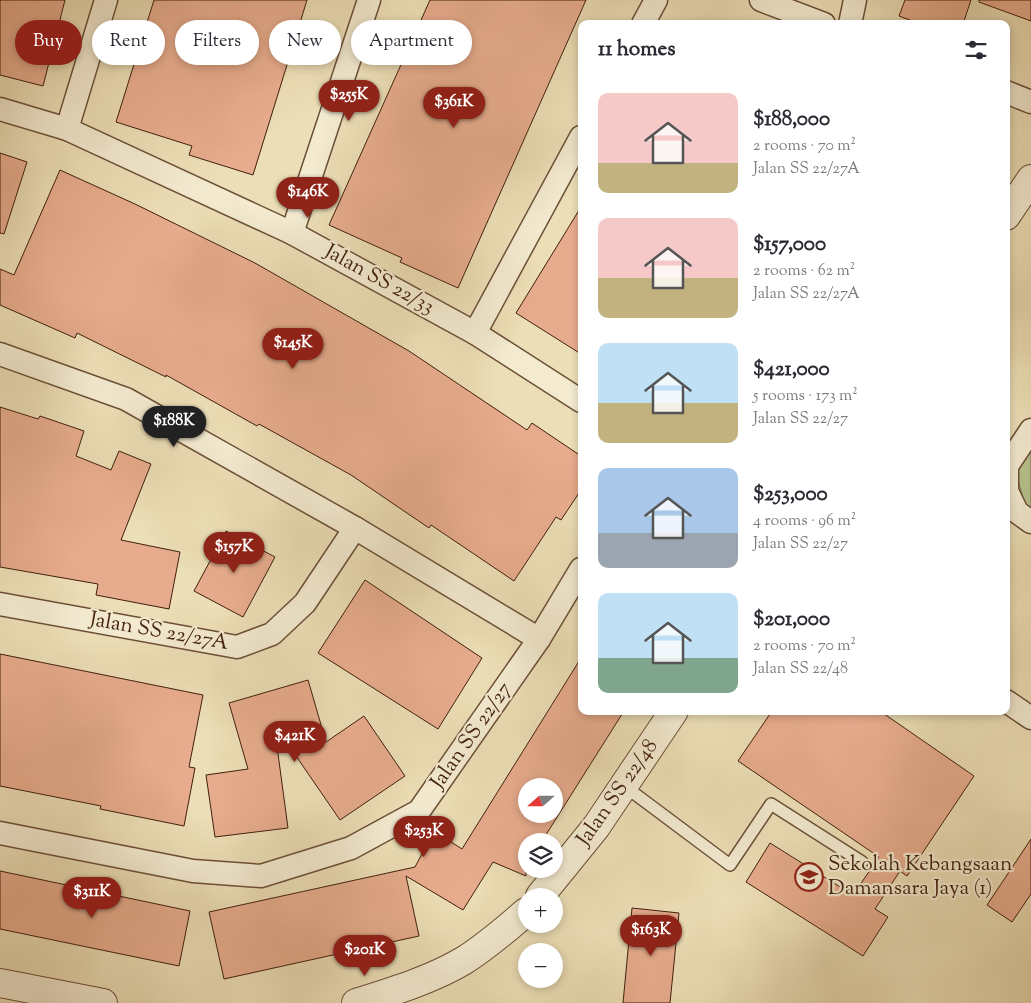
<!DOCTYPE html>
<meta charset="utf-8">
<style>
body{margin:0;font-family:"Sorts Mill Goudy",serif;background:#f2f2f3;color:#2b2b33;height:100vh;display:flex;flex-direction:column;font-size:19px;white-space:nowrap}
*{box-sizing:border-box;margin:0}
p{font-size:16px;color:#7c7c81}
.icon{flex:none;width:28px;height:28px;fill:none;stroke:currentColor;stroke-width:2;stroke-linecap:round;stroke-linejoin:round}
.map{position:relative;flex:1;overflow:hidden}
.drawer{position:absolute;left:578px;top:20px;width:432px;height:695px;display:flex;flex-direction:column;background:#fff;border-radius:10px;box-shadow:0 2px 8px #0003}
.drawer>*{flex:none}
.banner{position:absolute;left:15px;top:20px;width:475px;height:45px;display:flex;gap:10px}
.needle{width:32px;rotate:249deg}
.buttons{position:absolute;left:518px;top:778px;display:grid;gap:10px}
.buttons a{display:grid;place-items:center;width:45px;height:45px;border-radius:50%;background:#fff;box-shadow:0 2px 8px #0003;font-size:25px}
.price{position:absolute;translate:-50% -42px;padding:0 11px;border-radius:18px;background:#8f2418;color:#fff;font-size:16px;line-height:32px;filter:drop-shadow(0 1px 2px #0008)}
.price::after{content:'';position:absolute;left:50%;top:30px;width:15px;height:11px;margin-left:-8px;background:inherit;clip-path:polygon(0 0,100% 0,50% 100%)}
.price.on{background:#222;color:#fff}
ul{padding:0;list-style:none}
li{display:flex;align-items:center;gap:15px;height:125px;padding:0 20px}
li span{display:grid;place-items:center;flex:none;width:140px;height:100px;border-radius:10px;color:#555}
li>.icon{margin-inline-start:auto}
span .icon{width:60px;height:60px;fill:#fffc;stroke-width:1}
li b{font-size:21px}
h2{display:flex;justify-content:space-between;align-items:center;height:60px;padding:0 20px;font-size:21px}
.tag{padding:0 18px;border-radius:22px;background:#fff;box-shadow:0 2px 8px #0003;font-size:18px;line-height:45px}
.tag.on{background:#8f2418;color:#fff}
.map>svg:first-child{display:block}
.green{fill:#b8c18e;stroke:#7c704e}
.building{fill:#e7ac8d;stroke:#411f0d;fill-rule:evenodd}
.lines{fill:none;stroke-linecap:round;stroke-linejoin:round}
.service-casing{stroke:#6c4f37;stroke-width:14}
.minor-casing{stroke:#6c4f37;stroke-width:25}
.tertiary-casing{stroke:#6c4f37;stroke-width:30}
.service{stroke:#f3ead0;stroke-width:11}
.minor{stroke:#f3ead0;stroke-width:22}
.tertiary{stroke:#f3ead0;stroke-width:28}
.labels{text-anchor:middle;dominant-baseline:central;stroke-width:4.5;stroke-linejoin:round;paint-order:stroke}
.street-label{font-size:21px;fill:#411f0d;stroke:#f3ead0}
.poi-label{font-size:21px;fill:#411f0d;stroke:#f3ead0;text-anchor:start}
</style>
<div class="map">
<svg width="1031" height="1003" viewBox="0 0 1031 1003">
<rect width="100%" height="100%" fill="#ecdeb6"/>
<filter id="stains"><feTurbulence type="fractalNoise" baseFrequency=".004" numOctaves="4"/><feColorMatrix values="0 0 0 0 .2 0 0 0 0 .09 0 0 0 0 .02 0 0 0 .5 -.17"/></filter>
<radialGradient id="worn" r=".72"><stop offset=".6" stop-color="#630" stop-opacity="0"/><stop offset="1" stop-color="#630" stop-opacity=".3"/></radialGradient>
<!-- green -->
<polygon class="green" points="1031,434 1031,510 1025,505 1013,462"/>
<!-- building -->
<g class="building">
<polygon points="0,0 65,0 43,86 0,75"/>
<polygon points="154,0 307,0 253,175 189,155 192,146 116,122"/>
<polygon points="430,0 586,0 458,288 400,262 402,258 329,225"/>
<polygon points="905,0 971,0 963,24 920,24 899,16"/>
<polygon points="979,0 1031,0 1031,21 979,2"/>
<polygon points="0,153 27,162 4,234 0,233"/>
<polygon points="60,170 135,204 255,263 409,351 527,430 532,423 581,456 581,490 561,520 556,517 514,581 431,525 429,528 351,475 259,424 257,426 166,375 166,377 77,333 75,338 0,305 0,269 14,275"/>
<polygon points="581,207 581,354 516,313"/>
<polygon points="0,407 38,419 40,416 84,431 76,456 111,470 119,451 151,464 121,540 180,552 169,609 96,595 98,584 0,567"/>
<polygon points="226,531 275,557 243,617 194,591"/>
<polygon points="365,580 482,658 438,729 318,653"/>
<polygon points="0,654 203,695 189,767 195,768 184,826 100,809 101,806 0,786"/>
<path d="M581,658V711H624L542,841H526V876L493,862L463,910L406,876L419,936L224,979L209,912L415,867L434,831L462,849ZM526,786H554V814H526Z"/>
<polygon points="308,680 326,742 364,716 405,776 340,820 274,724 288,828 215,837 206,775 248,769 229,703"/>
<polygon points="772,711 880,711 974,776 907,876 900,871 875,909 888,917 863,956 746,882 770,843 853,895 879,857 738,761"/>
<polygon points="1031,839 1031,894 1012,922 987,905"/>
<polygon points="0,871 190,911 179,966 0,929"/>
<polygon points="632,908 679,913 670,1003 623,1003"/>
</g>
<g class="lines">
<defs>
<polyline id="service" points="623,785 730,865 771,804 862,862"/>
<g id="minor">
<polyline points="761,0 824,24"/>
<polyline points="643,24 656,0"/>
<polyline points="850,24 855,0"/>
<polyline points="1006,92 1031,102"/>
<polyline points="0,109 67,129 292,233 475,333 581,401"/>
<polyline points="67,129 106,0"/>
<polyline points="292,233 369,0"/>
<polyline points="475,333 581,137"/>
<polyline points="0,354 126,399 355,528 539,639"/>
<polyline points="1031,430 1007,466 1007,491 1017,512 1031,522"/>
<polyline points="0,604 237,647 272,634 305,603 355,528"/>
<polyline points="1006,701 1031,718"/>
<polyline points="0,833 193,871 261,876 351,848 419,811 539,639 581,569"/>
</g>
<g id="tertiary">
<polyline points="1006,216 1031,179"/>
<polyline points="540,896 596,827 674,711"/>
<polyline points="0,983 103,1003"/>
<path d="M356,1003C391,992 431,980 463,961C486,947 506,929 526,912"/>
</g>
</defs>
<!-- service casing -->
<use href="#service" class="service-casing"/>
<!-- minor casing -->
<use href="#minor" class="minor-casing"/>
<!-- tertiary casing -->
<use href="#tertiary" class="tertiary-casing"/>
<!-- service -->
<use href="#service" class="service"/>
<!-- minor -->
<use href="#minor" class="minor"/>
<!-- tertiary -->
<use href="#tertiary" class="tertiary"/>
</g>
<!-- icons -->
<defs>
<symbol id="school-ring" viewBox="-11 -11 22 22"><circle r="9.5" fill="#f3ead0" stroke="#8f2418" stroke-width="1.5"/><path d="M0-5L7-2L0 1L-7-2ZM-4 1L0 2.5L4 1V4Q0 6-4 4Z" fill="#8f2418"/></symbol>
</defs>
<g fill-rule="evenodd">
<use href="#school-ring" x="793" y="861" width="32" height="32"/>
</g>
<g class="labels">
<!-- street labels -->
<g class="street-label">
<text transform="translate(379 280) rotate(29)">Jalan SS 22/33</text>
<text transform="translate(159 632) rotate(10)">Jalan SS 22/27A</text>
<text transform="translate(472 736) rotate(-55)">Jalan SS 22/27</text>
<text transform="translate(618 793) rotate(-55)">Jalan SS 22/48</text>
</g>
<!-- poi labels -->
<g class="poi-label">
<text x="828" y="865">Sekolah Kebangsaan<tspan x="828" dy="24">Damansara Jaya (1)</tspan></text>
</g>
</g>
<rect width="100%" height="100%" filter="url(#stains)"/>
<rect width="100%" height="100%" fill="url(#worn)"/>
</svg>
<div class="buttons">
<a><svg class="needle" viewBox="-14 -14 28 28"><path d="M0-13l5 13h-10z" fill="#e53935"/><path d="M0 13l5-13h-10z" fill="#7c7c81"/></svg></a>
<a><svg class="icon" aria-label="layers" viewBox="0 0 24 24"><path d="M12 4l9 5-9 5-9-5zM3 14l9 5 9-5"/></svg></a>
<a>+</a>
<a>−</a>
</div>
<b class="price" style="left:349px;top:122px">$255K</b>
<b class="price" style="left:454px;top:129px">$361K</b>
<b class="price" style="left:308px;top:219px">$146K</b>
<b class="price" style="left:293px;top:370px">$145K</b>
<b class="price on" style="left:174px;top:448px">$188K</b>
<b class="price" style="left:234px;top:574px">$157K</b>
<b class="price" style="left:295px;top:763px">$421K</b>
<b class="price" style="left:424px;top:858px">$253K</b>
<b class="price" style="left:92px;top:919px">$311K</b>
<b class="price" style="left:651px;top:957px">$163K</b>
<b class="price" style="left:365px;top:977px">$201K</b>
<div class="banner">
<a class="tag on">Buy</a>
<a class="tag">Rent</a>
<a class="tag">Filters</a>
<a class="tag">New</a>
<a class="tag">Apartment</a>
</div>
<section class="drawer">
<h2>11 homes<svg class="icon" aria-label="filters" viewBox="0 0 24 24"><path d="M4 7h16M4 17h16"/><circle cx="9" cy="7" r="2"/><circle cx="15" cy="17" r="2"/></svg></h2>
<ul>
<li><span style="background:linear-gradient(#f6c9c9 70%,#c2b280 0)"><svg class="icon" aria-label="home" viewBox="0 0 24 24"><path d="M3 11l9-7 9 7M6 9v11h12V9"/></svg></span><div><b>$188,000</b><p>2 rooms · 70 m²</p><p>Jalan SS 22/27A</p></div></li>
<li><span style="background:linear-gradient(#f6c9c9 60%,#c2b280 0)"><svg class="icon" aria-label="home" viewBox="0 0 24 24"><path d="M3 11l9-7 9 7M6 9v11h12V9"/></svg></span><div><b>$157,000</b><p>2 rooms · 62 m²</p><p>Jalan SS 22/27A</p></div></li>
<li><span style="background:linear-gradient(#bfe0f5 60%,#c2b280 0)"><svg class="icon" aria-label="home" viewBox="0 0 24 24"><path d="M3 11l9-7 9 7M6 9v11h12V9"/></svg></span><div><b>$421,000</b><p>5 rooms · 173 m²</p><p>Jalan SS 22/27</p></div></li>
<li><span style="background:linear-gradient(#a9c7e8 65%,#9aa5b1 0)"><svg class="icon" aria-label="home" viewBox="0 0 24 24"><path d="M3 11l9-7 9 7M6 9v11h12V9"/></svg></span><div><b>$253,000</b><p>4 rooms · 96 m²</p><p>Jalan SS 22/27</p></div></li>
<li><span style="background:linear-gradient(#bfe0f5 65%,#7fa58c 0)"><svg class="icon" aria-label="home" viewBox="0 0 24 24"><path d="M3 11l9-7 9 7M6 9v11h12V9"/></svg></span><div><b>$201,000</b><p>2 rooms · 70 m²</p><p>Jalan SS 22/48</p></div></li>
</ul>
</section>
</div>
